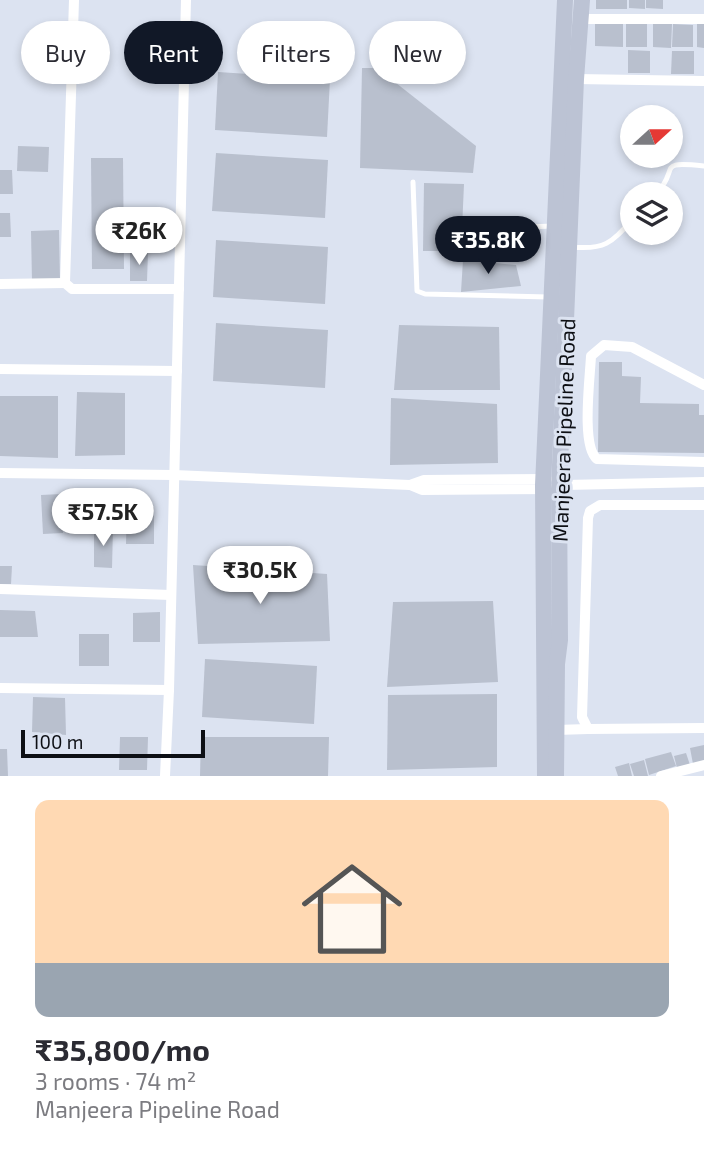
<!DOCTYPE html>
<meta charset="utf-8">
<style>
body{margin:0;font-family:"Exo 2",sans-serif;background:#f2f2f3;color:#2b2b33;height:100vh;display:flex;flex-direction:column;font-size:26px;white-space:nowrap}
*{box-sizing:border-box;margin:0}
p{font-size:23px;color:#7c7c81}
.icon{flex:none;width:38px;height:38px;fill:none;stroke:currentColor;stroke-width:2;stroke-linecap:round;stroke-linejoin:round}
.map{position:relative;height:776px;overflow:hidden}
.details{display:flex;flex-direction:column;background:#fff;flex:1}
.details>*{flex:none}
.banner{position:absolute;left:21px;top:21px;width:663px;height:63px;display:flex;gap:14px}
.needle{width:46px;rotate:69deg}
.controls{position:absolute;left:620px;top:105px;display:grid;gap:14px}
.controls a{display:grid;place-items:center;width:63px;height:63px;border-radius:50%;background:#fff;box-shadow:0 4px 10px #0003;font-size:35px}
.scale{position:absolute;left:21px;bottom:18px;width:184px;box-sizing:border-box;padding-left:7px;border:4px solid #0d0f14;border-top:0;font-size:19px;line-height:24px;white-space:nowrap;color:#0d0f14;-webkit-text-stroke:5px #dce3f1;paint-order:stroke}
.price{position:absolute;translate:-50% -60px;padding:0 16px;border-radius:24px;background:#fff;color:#222;font-size:23px;line-height:46px;filter:drop-shadow(0 2px 4px #0008)}
.price::after{content:'';position:absolute;left:50%;top:42px;width:21px;height:16px;margin-left:-10px;background:inherit;clip-path:polygon(0 0,100% 0,50% 100%)}
.price.on{background:#111827;color:#fff}
ul{padding:0;list-style:none}
li{display:grid;align-content:center;gap:14px;height:371px;padding:0 35px}
li+li{border-top:2px solid #e1e1e2}
li span{display:grid;place-items:center;height:217px;border-radius:14px;color:#555}
li>.icon{margin-inline-start:auto}
span .icon{width:126px;height:126px;fill:#fffc;stroke-width:1}
li b{font-size:30px}
.pill{padding:0 24px;border-radius:32px;background:#fff;box-shadow:0 4px 10px #0003;font-size:24px;line-height:63px}
.pill.on{background:#111827;color:#fff}
.map>svg:first-child{display:block}
.building{fill:#b9c0ce}
.lines{fill:none;stroke-linecap:round;stroke-linejoin:round}
.lane{stroke:#fff;stroke-width:5}
.street{stroke:#fff;stroke-width:10}
.secondary{stroke:#bcc3d4;stroke-width:16}
.labels{text-anchor:middle;dominant-baseline:central;stroke-width:6;stroke-linejoin:round;paint-order:stroke}
.street-label{font-size:21px;fill:#0d0f14;stroke:#dce3f1}
</style>
<div class="map">
<svg width="704" height="776" viewBox="0 0 704 776">
<rect width="100%" height="100%" fill="#dce3f1"/>
<!-- building -->
<g class="building">
<rect x="596" y="0" width="31" height="9"/>
<polygon points="629,0 645,0 645,9 629,8"/>
<polygon points="646,0 663,0 663,9 646,8"/>
<rect x="626" y="23" width="21" height="24"/>
<polygon points="595,24 623,24 623,47 595,46"/>
<polygon points="653,24 672,24 671,48 653,47"/>
<polygon points="673,24 693,25 693,47 672,47"/>
<polygon points="697,24 704,24 704,48 697,47"/>
<polygon points="628,50 650,51 650,73 628,73"/>
<polygon points="672,51 694,51 694,74 671,74"/>
<polygon points="362,68 377,68 476,146 473,173 360,168"/>
<polygon points="218,72 330,79 327,137 215,130"/>
<polygon points="18,146 49,147 48,172 17,171"/>
<polygon points="216,153 328,160 325,218 212,211"/>
<polygon points="91,158 123,158 124,269 92,269"/>
<polygon points="0,170 12,170 13,194 0,194"/>
<polygon points="424,183 464,184 461,251 423,251"/>
<polygon points="0,213 10,213 11,237 0,237"/>
<polygon points="59,230 60,280 32,281 31,231"/>
<polygon points="216,240 328,247 325,304 213,297"/>
<polygon points="130,253 148,253 147,281 130,281"/>
<polygon points="463,260 516,265 521,286 461,292"/>
<polygon points="216,323 328,330 325,388 213,381"/>
<polygon points="399,325 499,327 500,390 394,390"/>
<polygon points="599,362 622,362 622,376 641,377 640,403 699,404 699,415 704,415 704,453 598,452"/>
<polygon points="77,392 125,393 125,455 75,456"/>
<polygon points="0,396 58,396 58,458 0,456"/>
<polygon points="391,398 497,404 498,463 390,465"/>
<polygon points="61,494 63,533 43,534 41,495"/>
<polygon points="127,506 154,507 154,544 126,544"/>
<polygon points="94,528 113,528 112,568 94,567"/>
<polygon points="193,565 327,574 330,641 198,644"/>
<polygon points="0,566 12,566 11,584 0,584"/>
<polygon points="493,601 498,682 387,687 393,602"/>
<polygon points="0,610 35,611 38,637 0,637"/>
<polygon points="160,612 160,642 133,642 133,613"/>
<rect x="79" y="634" width="30" height="32"/>
<polygon points="205,659 317,666 314,724 202,717"/>
<polygon points="497,694 497,767 387,770 388,695"/>
<polygon points="33,697 65,698 66,735 32,732"/>
<polygon points="120,737 148,737 147,770 119,770"/>
<polygon points="201,737 329,737 328,776 200,776"/>
<polygon points="704,745 704,761 693,764 690,748"/>
<polygon points="0,749 7,749 8,776 0,776"/>
<polygon points="671,752 676,766 649,775 645,759"/>
<polygon points="686,753 690,765 677,768 674,756"/>
<polygon points="644,760 648,776 634,776 630,764"/>
<polygon points="629,763 632,776 618,776 615,767"/>
</g>
<g class="lines">
<!-- lane -->
<g class="lane">
<polyline points="413,182 417,291 425,294 548,297"/>
<path d="M656,194C681,168 654,161 704,166"/>
<path d="M572,247C605,250 611,243 632,220"/>
<polyline points="469,253 468,234 473,229 553,226"/>
</g>
<!-- street -->
<g class="street">
<polyline points="74,0 65,283 72,289 179,289"/>
<polyline points="582,19 704,19"/>
<polyline points="576,79 704,81"/>
<polyline points="0,284 65,283"/>
<polyline points="0,369 177,371"/>
<path d="M704,385L632,347L604,345L591,356C590,378 581,447 597,459L704,462"/>
<polyline points="0,473 174,475 410,485 422,490 559,489 565,485 704,482"/>
<polyline points="410,485 424,480 547,479"/>
<polyline points="704,505 600,505 590,511 588,518 582,717 588,729 704,728"/>
<polyline points="0,589 171,595"/>
<polyline points="0,688 169,690"/>
<polyline points="556,730 588,729"/>
<polyline points="165,776 169,690 186,0"/>
<polyline points="661,776 704,765"/>
</g>
<!-- secondary -->
<g class="secondary">
<polyline points="545,776 543,485 565,0"/>
<polyline points="556,776 557,664 560,640 559,489 576,79 582,0"/>
</g>
</g>
<g class="labels">
<!-- street labels -->
<g class="street-label">
<text transform="translate(563 430) rotate(-88)">Manjeera Pipeline Road</text>
</g>
</g>
</svg>
<div class="controls">
<a><svg class="needle" viewBox="-14 -14 28 28"><path d="M0-13l5 13h-10z" fill="#e53935"/><path d="M0 13l5-13h-10z" fill="#7c7c81"/></svg></a>
<a><svg class="icon" aria-label="layers" viewBox="0 0 24 24"><path d="M12 4l9 5-9 5-9-5zM3 14l9 5 9-5"/></svg></a>
</div>
<div class="scale">100 m</div>
<b class="price" style="left:139px;top:267px">₹26K</b>
<b class="price on" style="left:488px;top:276px">₹35.8K</b>
<b class="price" style="left:103px;top:548px">₹57.5K</b>
<b class="price" style="left:260px;top:606px">₹30.5K</b>
<div class="banner">
<a class="pill">Buy</a>
<a class="pill on">Rent</a>
<a class="pill">Filters</a>
<a class="pill">New</a>
</div>
</div>
<section class="details">
<ul>
<li><span style="background:linear-gradient(#ffd9b3 75%,#9aa5b1 0)"><svg class="icon" aria-label="home" viewBox="0 0 24 24"><path d="M3 11l9-7 9 7M6 9v11h12V9"/></svg></span><div><b>₹35,800/mo</b><p>3 rooms · 74 m²</p><p>Manjeera Pipeline Road</p></div></li>
</ul>
</section>
